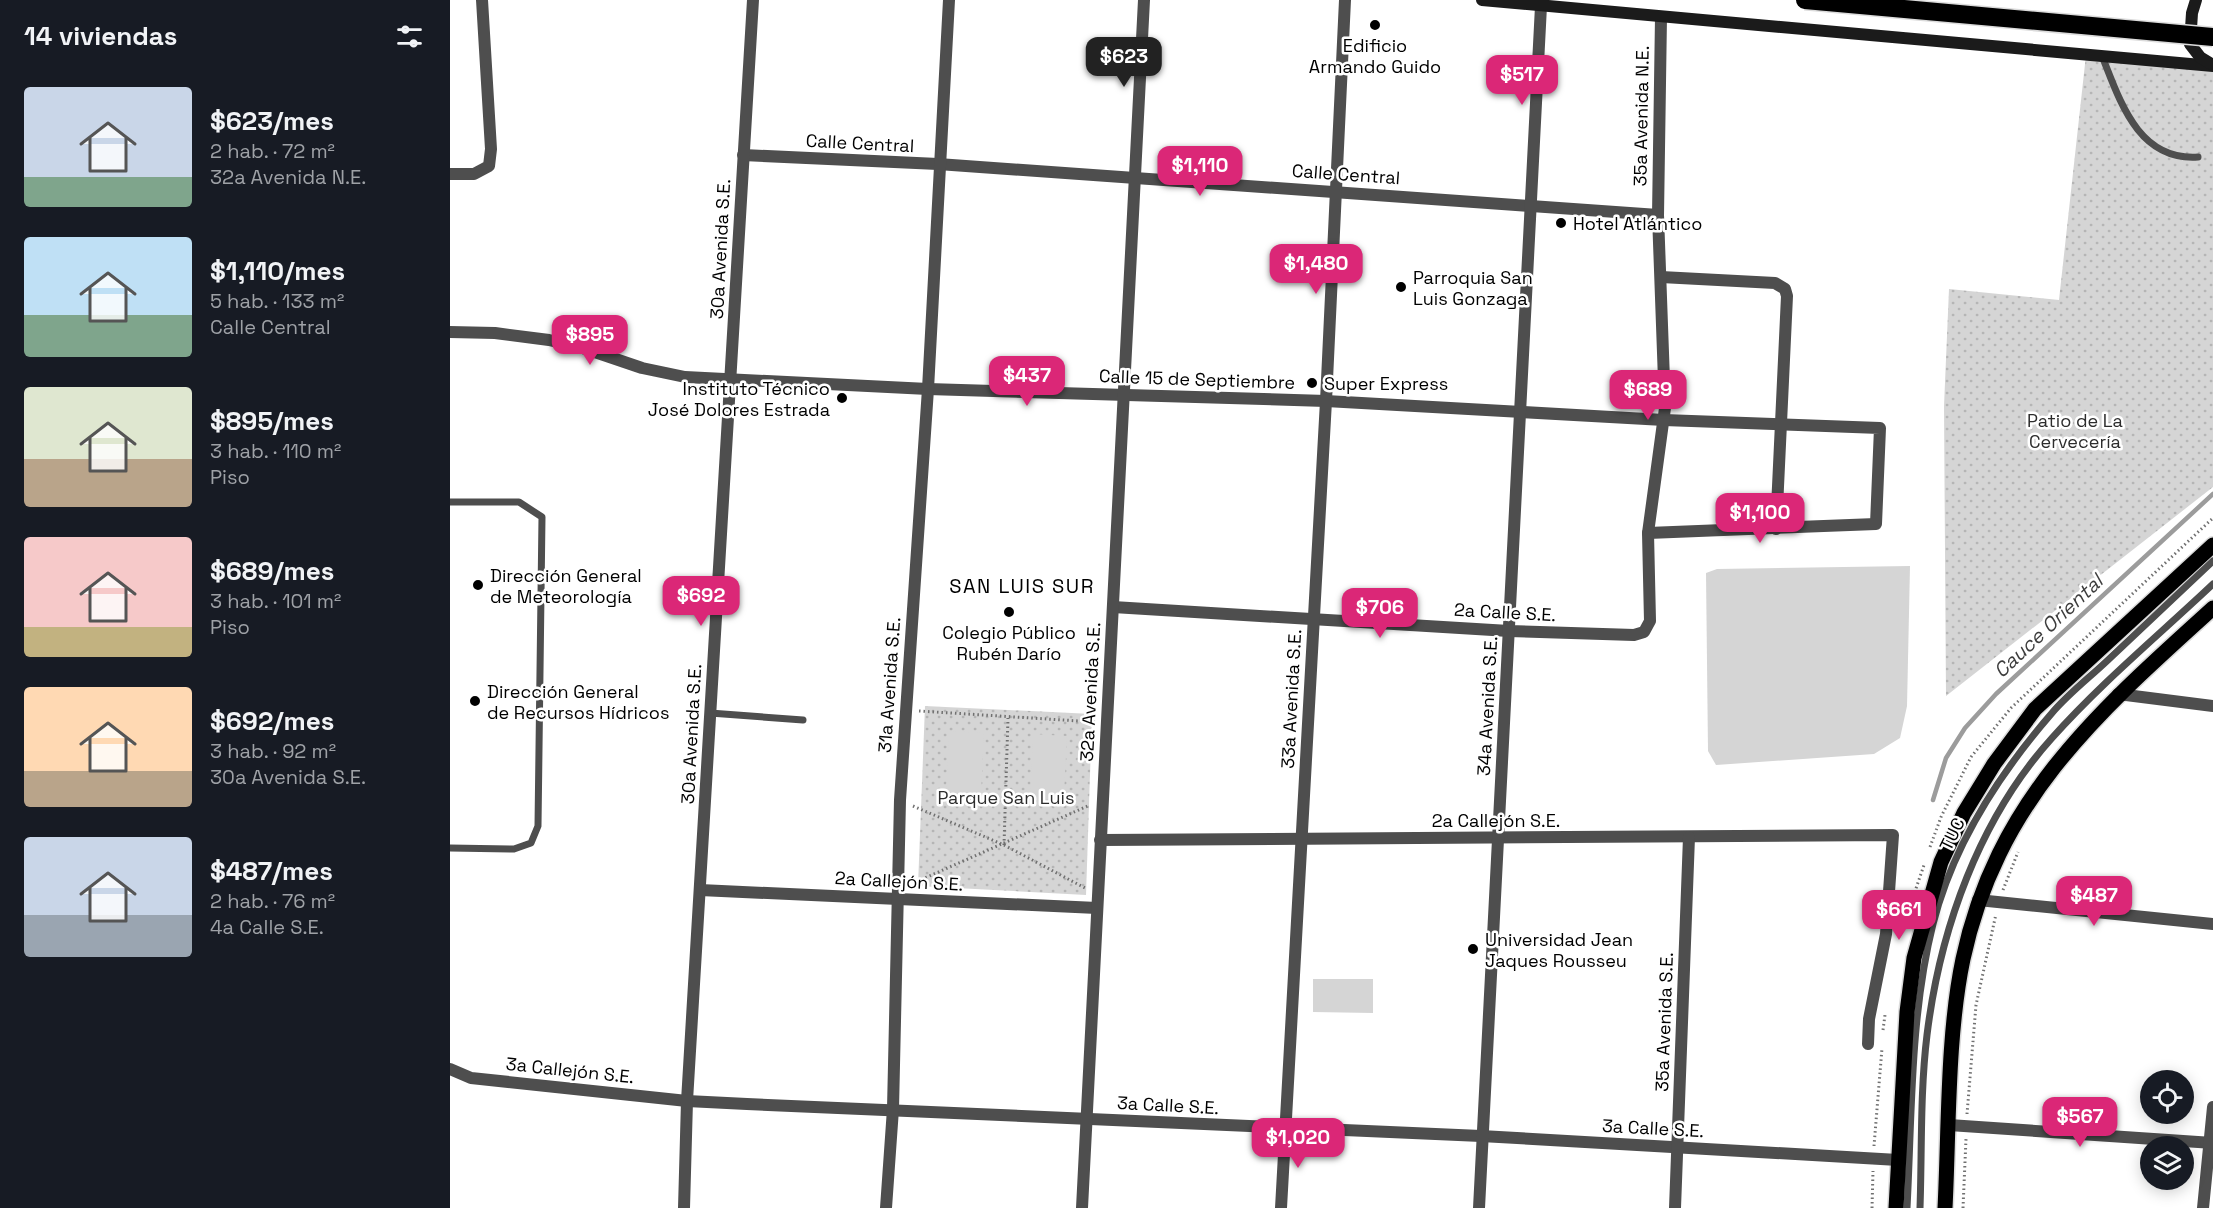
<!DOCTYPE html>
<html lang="es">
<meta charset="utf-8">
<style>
body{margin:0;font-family:"Space Grotesk",sans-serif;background:#20242c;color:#f1f3f6;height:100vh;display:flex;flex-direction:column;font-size:22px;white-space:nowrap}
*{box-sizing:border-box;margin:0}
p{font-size:20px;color:#9ea1a6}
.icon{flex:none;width:33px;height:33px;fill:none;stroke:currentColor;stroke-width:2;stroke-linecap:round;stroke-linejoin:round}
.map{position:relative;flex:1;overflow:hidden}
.drawer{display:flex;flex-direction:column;background:#171b24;width:450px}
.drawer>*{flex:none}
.tools{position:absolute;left:1690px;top:1070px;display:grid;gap:12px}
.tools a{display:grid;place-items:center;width:54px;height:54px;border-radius:50%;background:#171b24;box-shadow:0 3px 15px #0003;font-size:30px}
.price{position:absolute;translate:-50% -51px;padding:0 14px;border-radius:12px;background:#db2777;color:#fff;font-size:20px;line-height:39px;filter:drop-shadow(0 2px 3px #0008)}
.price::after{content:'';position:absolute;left:50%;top:36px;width:18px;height:14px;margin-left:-9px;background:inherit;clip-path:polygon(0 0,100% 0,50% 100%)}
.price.selected{background:#222;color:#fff}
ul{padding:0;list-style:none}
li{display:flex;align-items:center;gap:18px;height:150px;padding:0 24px}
li span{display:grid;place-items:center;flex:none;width:168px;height:120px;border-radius:6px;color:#555}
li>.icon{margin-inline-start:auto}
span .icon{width:72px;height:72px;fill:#fffc;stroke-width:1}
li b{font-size:26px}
h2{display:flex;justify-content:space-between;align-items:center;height:72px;padding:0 24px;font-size:26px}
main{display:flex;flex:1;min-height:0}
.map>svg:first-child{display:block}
.park{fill:url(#park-dots)}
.pitch{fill:#d5d5d5}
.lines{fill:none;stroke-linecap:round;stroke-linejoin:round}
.stream{stroke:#9c9c9c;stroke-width:4.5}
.primary-casing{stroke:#dbdbdb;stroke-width:18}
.path{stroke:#707070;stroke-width:3;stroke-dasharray:1.5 3;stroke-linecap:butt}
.lane{stroke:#4e4e4e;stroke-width:7}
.street{stroke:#4e4e4e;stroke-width:12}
.secondary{stroke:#1b1b1b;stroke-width:12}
.primary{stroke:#000;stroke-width:15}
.highway-bridge-casing{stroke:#dbdbdb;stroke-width:21;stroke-linecap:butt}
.highway-bridge{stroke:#000;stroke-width:18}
.poi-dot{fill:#000;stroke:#fff;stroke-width:2}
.labels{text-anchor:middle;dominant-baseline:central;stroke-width:5;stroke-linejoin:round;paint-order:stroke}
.poi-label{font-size:18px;fill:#000;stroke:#fff;text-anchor:start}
.street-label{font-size:18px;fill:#000;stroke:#fff}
.park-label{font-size:18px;fill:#2c2c2c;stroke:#fff}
.neighbourhood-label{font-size:20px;letter-spacing:1.5px;fill:#000;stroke:#fff}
.water-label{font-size:20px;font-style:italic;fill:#3d3d3d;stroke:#fff}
</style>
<main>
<section class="drawer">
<h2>14 viviendas<svg class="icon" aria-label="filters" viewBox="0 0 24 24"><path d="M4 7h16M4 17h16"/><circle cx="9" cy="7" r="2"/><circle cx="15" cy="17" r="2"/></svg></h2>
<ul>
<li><span style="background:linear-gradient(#c9d6e8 75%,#7fa58c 0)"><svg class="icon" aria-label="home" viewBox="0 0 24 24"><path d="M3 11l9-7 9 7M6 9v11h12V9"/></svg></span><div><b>$623/mes</b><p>2 hab. · 72 m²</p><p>32a Avenida N.E.</p></div></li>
<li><span style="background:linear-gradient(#bfe0f5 65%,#7fa58c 0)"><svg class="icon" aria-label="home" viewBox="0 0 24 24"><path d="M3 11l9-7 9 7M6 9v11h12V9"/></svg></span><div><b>$1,110/mes</b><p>5 hab. · 133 m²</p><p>Calle Central</p></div></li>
<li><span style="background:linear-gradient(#dfe7d0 60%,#b9a48a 0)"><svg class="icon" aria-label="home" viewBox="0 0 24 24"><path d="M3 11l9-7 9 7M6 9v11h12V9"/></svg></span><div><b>$895/mes</b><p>3 hab. · 110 m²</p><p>Piso</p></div></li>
<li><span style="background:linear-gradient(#f6c9c9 75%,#c2b280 0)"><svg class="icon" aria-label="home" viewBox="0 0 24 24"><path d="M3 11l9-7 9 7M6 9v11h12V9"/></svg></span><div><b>$689/mes</b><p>3 hab. · 101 m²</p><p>Piso</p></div></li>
<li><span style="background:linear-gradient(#ffd9b3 70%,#b9a48a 0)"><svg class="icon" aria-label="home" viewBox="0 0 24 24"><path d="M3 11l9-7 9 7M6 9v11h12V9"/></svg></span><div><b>$692/mes</b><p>3 hab. · 92 m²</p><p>30a Avenida S.E.</p></div></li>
<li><span style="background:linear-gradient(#c9d6e8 65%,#9aa5b1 0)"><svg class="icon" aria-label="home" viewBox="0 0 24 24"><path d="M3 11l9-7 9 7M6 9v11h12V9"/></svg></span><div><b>$487/mes</b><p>2 hab. · 76 m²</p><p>4a Calle S.E.</p></div></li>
</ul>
</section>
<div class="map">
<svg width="1763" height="1208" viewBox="0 0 1763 1208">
<defs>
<pattern id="park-dots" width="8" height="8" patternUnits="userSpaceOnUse" patternTransform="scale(1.5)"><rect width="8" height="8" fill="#d5d5d5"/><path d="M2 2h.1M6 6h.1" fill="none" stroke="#b5b5b5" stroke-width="1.8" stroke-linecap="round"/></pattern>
</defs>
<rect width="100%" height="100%" fill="#fff"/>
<!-- park -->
<g class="park">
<polygon points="1636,55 1763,66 1763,487 1496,696 1494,406 1499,289 1609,300"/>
<polygon points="475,706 642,714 636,895 468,886"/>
</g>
<!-- pitch -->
<g class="pitch">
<polygon points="1460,566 1457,706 1450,738 1424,754 1266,765 1258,751 1256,573 1267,569"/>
<polygon points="499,731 534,733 531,793 496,792"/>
<polygon points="583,734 617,736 614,796 580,794"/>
<polygon points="863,979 923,979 923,1013 863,1012"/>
</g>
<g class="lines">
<!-- stream -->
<polyline class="stream" points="1483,800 1496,758 1515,728 1546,694 1763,494"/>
<defs>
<g id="primary">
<polyline points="1446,1208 1457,1012 1464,958 1491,862 1514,813 1544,764 1585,709 1763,545"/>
<path d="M1495,1208C1499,1130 1497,1035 1513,959C1547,800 1648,712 1763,608"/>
</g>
</defs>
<!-- primary casing -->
<use href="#primary" class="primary-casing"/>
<!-- path -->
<g class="path">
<polyline points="469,711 645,722"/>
<polyline points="463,806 554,845 635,888"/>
<polyline points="554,845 558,718"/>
<polyline points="1480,847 1491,817 1521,757 1561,708 1763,518"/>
<polyline points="459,885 640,805"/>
<polyline points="1553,890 1568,852"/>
<polyline points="1450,935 1474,865"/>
<polyline points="1433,1030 1435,1015"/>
<polyline points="1517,1114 1526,1005 1546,914"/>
<polyline points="1424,1146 1432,1048"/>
<polyline points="1422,1208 1423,1171"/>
<polyline points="1513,1208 1516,1139"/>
</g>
<!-- lane -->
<g class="lane">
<path d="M1652,56C1670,101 1688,161 1748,157"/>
<polyline points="0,502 69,502 92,517 88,826 81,843 64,849 0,848"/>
<polyline points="260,713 353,720"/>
<path d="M1457,1208C1462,1114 1460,1016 1483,924C1503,845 1549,774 1602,713C1618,694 1639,678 1658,660C1693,627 1728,594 1763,561"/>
<path d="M1470,1208C1472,1151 1470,1092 1477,1035C1490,929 1529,819 1602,738C1651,683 1709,635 1763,584"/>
</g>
<!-- street -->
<g class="street">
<polyline points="293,155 488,164 1208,215"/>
<polyline points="0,174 24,174 39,166 41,149 32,0"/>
<polyline points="1211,277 1325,283 1335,289 1337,296 1326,529"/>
<polyline points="0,332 45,333 99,340 136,349 192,368 235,377 478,389 876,401 1214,420 1430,428 1426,524 1198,533"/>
<polyline points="663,607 1059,631 1184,635 1194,632 1200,621 1198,533 1215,408 1208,215 1211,17"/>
<polyline points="1668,694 1763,706"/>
<polyline points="650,840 1443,835 1436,934 1419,1019 1418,1044"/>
<polyline points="250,890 647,908"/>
<polyline points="1528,900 1763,924"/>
<polyline points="0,1069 21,1078 237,1101 297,1104 1031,1136 1448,1160"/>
<polyline points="1499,1125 1763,1143"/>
<polyline points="234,1208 237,1101 303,0"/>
<polyline points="436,1208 443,1109 450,800 478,389 499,0"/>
<polyline points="632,1208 694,0"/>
<polyline points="831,1208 876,401 895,0"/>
<polyline points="1029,1208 1091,6"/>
<polyline points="1225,1208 1239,837"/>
<polyline points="1753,1208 1763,1107"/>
</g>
<!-- secondary -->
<g class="secondary">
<polyline points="1032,0 1763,66"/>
<polyline points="1746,0 1742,13 1740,44 1750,57 1763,65"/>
</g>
<!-- primary -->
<use href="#primary" class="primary"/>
<defs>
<polyline id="highway-bridge" points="1355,0 1763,37"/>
</defs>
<!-- highway-bridge casing -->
<use href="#highway-bridge" class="highway-bridge-casing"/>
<!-- highway-bridge -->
<use href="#highway-bridge" class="highway-bridge"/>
</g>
<!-- markers -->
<g class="poi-dot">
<circle cx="925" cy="25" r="6"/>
<circle cx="1111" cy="223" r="6"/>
<circle cx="951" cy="287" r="6"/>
<circle cx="862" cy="383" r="6"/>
<circle cx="392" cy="398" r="6"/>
<circle cx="28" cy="585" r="6"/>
<circle cx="559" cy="612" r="6"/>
<circle cx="25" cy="701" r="6"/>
<circle cx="1023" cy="949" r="6"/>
</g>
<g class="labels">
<!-- poi labels -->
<g class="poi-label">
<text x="925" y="45" text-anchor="middle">Edificio<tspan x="925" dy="21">Armando Guido</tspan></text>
<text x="1123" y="223">Hotel Atlántico</text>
<text x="963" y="277">Parroquia San<tspan x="963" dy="21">Luis Gonzaga</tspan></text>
<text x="874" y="383">Super Express</text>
<text x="380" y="388" text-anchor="end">Instituto Técnico<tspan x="380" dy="21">José Dolores Estrada</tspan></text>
<text x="40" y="575">Dirección General<tspan x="40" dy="21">de Meteorología</tspan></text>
<text x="559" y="632" text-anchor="middle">Colegio Público<tspan x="559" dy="21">Rubén Darío</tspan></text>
<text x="37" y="691">Dirección General<tspan x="37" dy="21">de Recursos Hídricos</tspan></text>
<text x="1035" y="939">Universidad Jean<tspan x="1035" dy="21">Jaques Rousseu</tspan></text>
</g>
<!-- street labels -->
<g class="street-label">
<text transform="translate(1191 116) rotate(-89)">35a Avenida N.E.</text>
<text transform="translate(410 143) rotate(3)">Calle Central</text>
<text transform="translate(896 174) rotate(4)">Calle Central</text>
<text transform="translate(270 249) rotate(-87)">30a Avenida S.E.</text>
<text transform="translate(747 379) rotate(2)">Calle 15 de Septiembre</text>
<text transform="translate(1055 612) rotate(3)">2a Calle S.E.</text>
<text transform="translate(439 685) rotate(-86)">31a Avenida S.E.</text>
<text transform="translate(640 692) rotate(-87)">32a Avenida S.E.</text>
<text transform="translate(841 699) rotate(-87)">33a Avenida S.E.</text>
<text transform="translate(1037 706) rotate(-87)">34a Avenida S.E.</text>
<text transform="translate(241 734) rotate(-87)">30a Avenida S.E.</text>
<text x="1046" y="820">2a Callejón S.E.</text>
<text transform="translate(1502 834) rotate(-64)">TUC</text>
<text transform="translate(449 881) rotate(3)">2a Callejón S.E.</text>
<text transform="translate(1214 1022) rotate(-88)">35a Avenida S.E.</text>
<text transform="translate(120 1070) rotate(6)">3a Callejón S.E.</text>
<text transform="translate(718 1105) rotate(3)">3a Calle S.E.</text>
<text transform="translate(1203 1128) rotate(3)">3a Calle S.E.</text>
</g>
<!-- park labels -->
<g class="park-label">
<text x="1625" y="420">Patio de La<tspan x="1625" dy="21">Cervecería</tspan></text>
<text x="556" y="797">Parque San Luis</text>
</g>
<!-- neighbourhood labels -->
<g class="neighbourhood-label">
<text x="572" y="586">SAN LUIS SUR</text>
</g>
<!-- water labels -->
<g class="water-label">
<text transform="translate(1598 626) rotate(-43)">Cauce Oriental</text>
</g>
</g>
</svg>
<div class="tools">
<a><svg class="icon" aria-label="locate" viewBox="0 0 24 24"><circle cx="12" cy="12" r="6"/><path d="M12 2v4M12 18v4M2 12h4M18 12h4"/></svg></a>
<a><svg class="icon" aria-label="layers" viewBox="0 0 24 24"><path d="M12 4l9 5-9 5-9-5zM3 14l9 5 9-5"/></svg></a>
</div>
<b class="price selected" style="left:674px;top:88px">$623</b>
<b class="price" style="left:1072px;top:106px">$517</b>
<b class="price" style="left:750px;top:197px">$1,110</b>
<b class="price" style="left:866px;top:295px">$1,480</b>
<b class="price" style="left:140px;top:366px">$895</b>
<b class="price" style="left:577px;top:407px">$437</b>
<b class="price" style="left:1198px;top:421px">$689</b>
<b class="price" style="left:1310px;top:544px">$1,100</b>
<b class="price" style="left:251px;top:627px">$692</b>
<b class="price" style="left:930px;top:639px">$706</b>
<b class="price" style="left:1644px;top:927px">$487</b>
<b class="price" style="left:1449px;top:941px">$661</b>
<b class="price" style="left:1630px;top:1148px">$567</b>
<b class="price" style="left:848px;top:1169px">$1,020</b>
</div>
</main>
